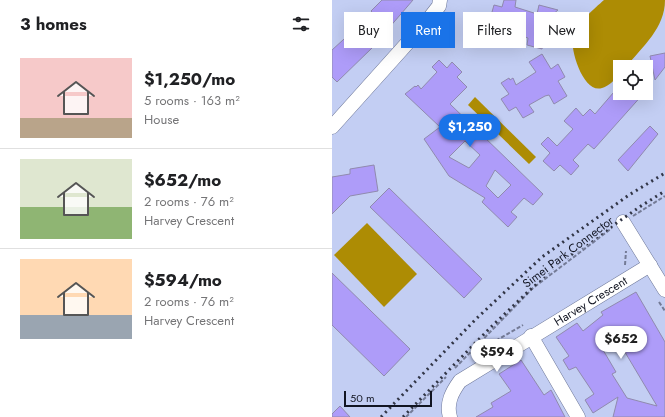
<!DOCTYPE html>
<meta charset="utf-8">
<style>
body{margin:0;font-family:Jost,sans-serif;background:#f2f2f2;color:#202124;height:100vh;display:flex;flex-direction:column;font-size:15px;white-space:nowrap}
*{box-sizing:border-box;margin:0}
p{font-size:13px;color:#757577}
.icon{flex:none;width:22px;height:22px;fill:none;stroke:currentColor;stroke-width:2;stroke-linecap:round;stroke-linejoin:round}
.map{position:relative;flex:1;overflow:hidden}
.details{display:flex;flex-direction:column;background:#fff;width:332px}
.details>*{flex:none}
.guide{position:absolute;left:12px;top:12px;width:261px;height:36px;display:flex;gap:8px}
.tools{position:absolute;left:281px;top:60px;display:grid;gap:8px}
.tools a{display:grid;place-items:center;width:40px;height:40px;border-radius:0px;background:#fff;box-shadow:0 4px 16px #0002;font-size:20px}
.scale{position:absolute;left:12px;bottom:10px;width:88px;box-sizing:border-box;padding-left:4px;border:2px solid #121522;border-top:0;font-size:11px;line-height:14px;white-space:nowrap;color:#121522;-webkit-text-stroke:3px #c3cef3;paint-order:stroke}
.price{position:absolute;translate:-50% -34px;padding:0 9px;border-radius:14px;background:#fff;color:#222;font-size:13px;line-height:26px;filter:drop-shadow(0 1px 2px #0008)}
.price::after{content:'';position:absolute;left:50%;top:24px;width:12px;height:9px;margin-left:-6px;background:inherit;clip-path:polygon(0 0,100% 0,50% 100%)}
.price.on{background:#1a73e8;color:#fff}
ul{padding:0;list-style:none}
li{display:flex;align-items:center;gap:12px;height:100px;padding:0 20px}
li+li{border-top:1px solid #e0e0e0}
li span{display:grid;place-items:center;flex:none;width:112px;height:80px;border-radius:0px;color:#555}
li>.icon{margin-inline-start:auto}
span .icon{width:48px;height:48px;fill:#fffc;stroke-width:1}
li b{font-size:17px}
h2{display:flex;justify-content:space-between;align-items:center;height:48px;padding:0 20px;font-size:17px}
.tag{padding:0 14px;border-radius:0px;background:#fff;box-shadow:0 4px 16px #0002;font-size:14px;line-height:36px}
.tag.on{background:#1a73e8;color:#fff}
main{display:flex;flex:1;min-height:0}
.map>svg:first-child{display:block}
.water{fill:#ad8c04}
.building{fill:#ae9cf9;stroke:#908aae;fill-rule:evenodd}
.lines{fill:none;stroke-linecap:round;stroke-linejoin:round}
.minor-casing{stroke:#6e7899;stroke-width:15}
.path{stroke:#747b96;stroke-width:2;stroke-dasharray:4 2;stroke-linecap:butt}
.minor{stroke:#fff;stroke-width:14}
.rail{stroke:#313546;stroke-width:3;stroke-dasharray:2 4;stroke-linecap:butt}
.labels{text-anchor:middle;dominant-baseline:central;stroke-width:3;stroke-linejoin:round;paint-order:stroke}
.street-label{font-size:12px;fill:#121522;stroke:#c3cef3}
</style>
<main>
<section class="details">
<h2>3 homes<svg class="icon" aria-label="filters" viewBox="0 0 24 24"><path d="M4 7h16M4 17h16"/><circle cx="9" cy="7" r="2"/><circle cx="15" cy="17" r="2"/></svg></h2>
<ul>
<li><span style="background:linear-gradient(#f6c9c9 75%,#b9a48a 0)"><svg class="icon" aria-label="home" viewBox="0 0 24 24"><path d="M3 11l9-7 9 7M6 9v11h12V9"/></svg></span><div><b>$1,250/mo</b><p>5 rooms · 163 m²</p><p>House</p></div></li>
<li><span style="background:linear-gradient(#dfe7d0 60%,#8fb573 0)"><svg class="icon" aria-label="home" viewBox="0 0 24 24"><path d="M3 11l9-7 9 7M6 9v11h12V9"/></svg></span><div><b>$652/mo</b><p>2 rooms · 76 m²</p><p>Harvey Crescent</p></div></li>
<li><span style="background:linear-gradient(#ffd9b3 70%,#9aa5b1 0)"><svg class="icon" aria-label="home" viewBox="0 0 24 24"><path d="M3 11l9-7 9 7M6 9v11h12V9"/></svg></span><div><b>$594/mo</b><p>2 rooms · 76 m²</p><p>Harvey Crescent</p></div></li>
</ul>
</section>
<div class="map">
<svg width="333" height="417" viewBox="0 0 333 417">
<rect width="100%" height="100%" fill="#c3cef3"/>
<!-- water -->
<g class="water">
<path d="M272,0H333C333,28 311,46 294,67H288V75C283,79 276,87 270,88C252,94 238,51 241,38C243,25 263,8 272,0Z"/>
<polygon points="143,97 204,157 197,164 136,105"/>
<polygon points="35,223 85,274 52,307 2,255"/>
</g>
<!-- building -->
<g class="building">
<polygon points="50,0 81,0 56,29 39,11"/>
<polygon points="172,0 184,0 183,7 205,14 207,5 226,10 214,20 225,23 221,38 213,35 210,49 195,45 196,38 176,32 174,38 162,36 166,21 158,19 162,5 170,7"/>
<polygon points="23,29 41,47 5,82 0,77 0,50"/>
<polygon points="333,53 333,67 323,80 318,56"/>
<polygon points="210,54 219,69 226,64 233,77 226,81 235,96 222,104 217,95 213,96 197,105 202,112 191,118 184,107 177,111 169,99 177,94 169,83 177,78 178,80 181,78 184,85 204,72 197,62"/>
<path d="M107,60L115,68L120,62L130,72L125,77L135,87L118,104L211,194L201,205L192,198L179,212L185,217L176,227L150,202L153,198L117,176L92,139L108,127L73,94L83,86L84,87L86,85L89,89L105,72L100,67ZM133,141L148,155L137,168L117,157ZM163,170L179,185L166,198L154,186Z"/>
<polygon points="288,85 288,93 312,93 262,149 256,144 241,160 247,166 239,175 228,165 222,171 211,161 218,153 209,144 216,137 225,146 241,129 232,121 244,108 251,116 258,109 263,114"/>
<polygon points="318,126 326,134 296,171 286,160"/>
<polygon points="42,165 46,191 18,196 0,214 0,177 18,174 18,169"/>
<polygon points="57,188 150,279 132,298 38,207"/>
<polygon points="0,273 78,349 52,376 0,325"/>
<path d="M304,292L333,342V417H281L286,397L261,413L253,400L262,394L244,367L237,370L231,360L237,356L224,337L245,323L251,331L271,315L269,312ZM278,327L325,406L295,398L280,374L284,372L264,338Z"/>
<polygon points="189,360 212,395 219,390 233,417 144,417 161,407 159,403 179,391 167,374"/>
<polygon points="8,406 18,417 0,417 0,414"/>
</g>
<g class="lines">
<defs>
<g id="minor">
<polyline points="0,127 96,20 107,6 108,0"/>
<polyline points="291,222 333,290"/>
<polyline points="199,336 246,417"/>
<path id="s1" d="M118,417C114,403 120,392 128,381L318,265"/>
</g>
</defs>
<!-- minor casing -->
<use href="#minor" class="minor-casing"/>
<!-- path -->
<g class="path">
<polyline points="301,216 333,196"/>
<polyline points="293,265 294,251"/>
<polyline points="327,302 333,311"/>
<polyline points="145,355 153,347 191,325"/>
<polyline points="123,368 201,288 280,228"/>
<polyline points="74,417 114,377"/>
</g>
<!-- minor -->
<use href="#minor" class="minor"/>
<!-- rail -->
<g class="rail">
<polyline points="49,417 144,319 210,257 297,195 333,173"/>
<polyline points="71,417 158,328 223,266 309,206 333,191"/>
</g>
</g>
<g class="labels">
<!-- street labels -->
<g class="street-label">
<text transform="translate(236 252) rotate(-37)">Simei Park Connector</text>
<text stroke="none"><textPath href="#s1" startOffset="192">Harvey Crescent</textPath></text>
</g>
</g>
</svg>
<div class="tools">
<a><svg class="icon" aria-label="locate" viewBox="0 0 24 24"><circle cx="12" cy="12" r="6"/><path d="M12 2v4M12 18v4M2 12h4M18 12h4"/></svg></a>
</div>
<div class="scale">50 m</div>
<b class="price on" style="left:138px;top:148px">$1,250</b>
<b class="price" style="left:289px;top:360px">$652</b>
<b class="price" style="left:165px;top:373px">$594</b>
<div class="guide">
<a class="tag">Buy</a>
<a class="tag on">Rent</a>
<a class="tag">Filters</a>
<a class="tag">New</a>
</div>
</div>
</main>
